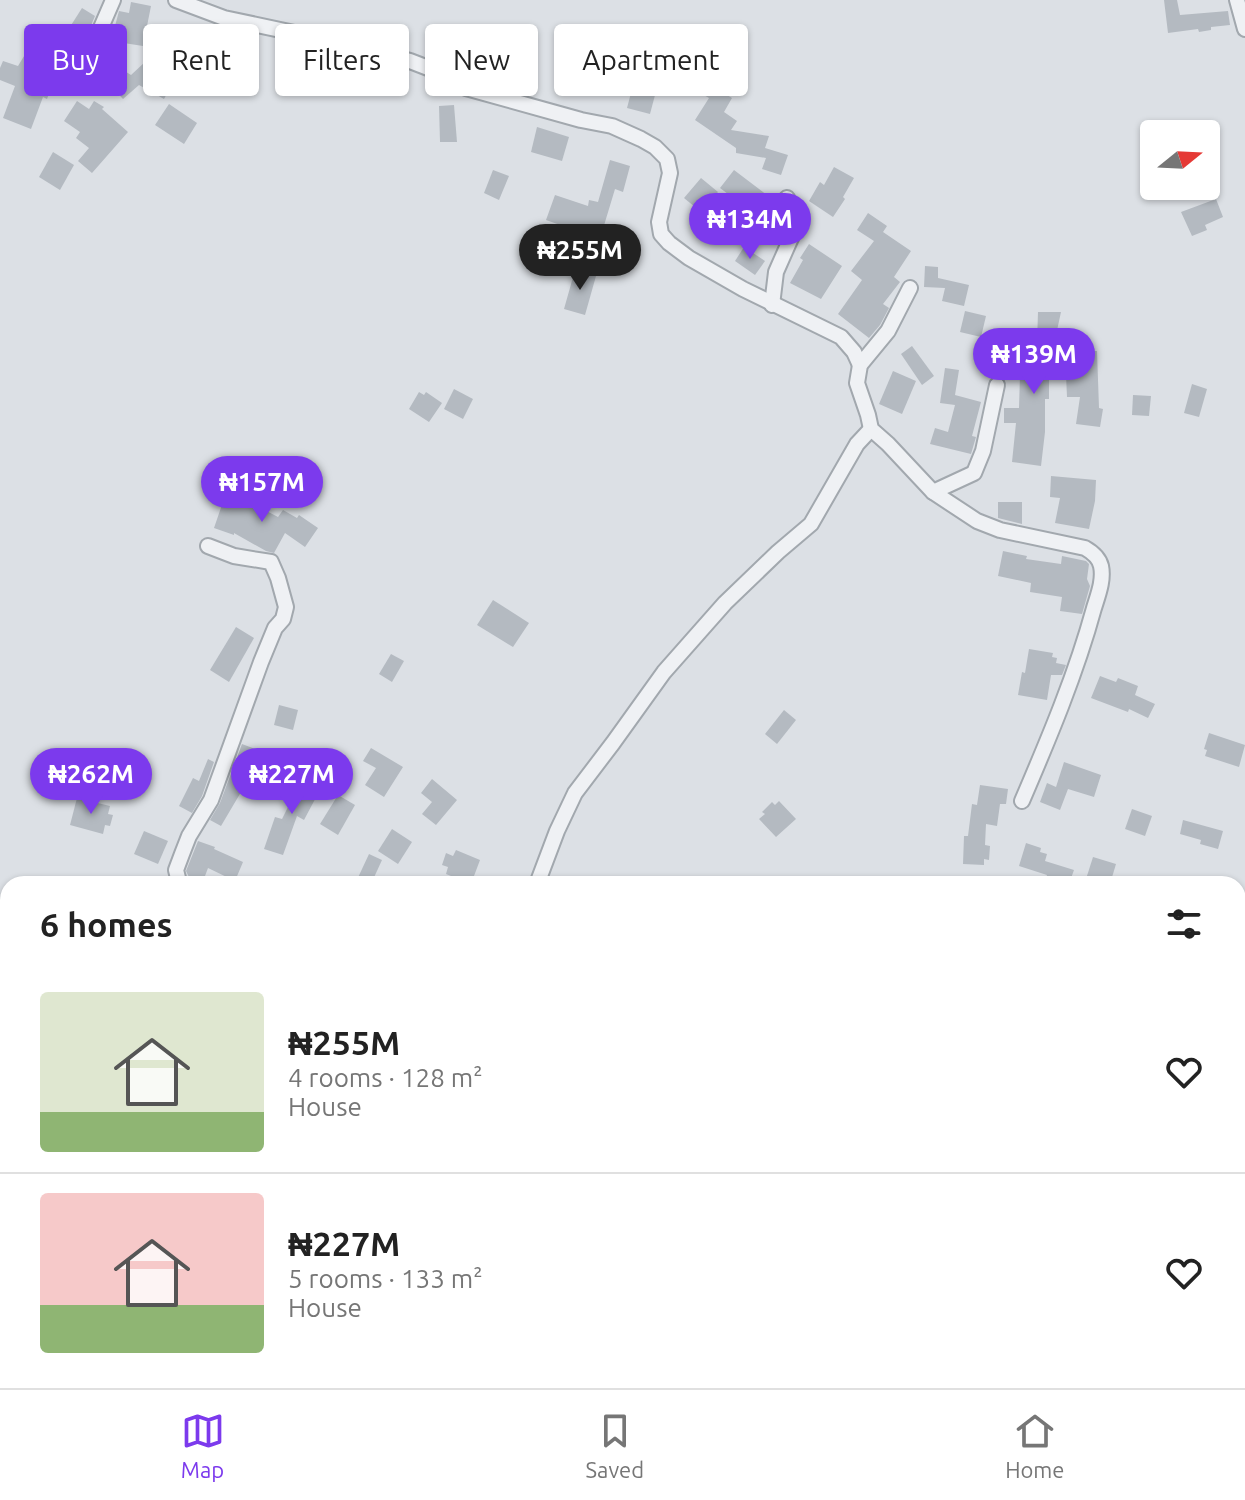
<!DOCTYPE html>
<meta charset="utf-8">
<style>
body{margin:0;font-family:Ubuntu,sans-serif;background:#f2f2f2;color:#222;height:100vh;display:flex;flex-direction:column;font-size:30px;white-space:nowrap}
*{box-sizing:border-box;margin:0}
p{font-size:26px;color:#767676}
.icon{flex:none;width:44px;height:44px;fill:none;stroke:currentColor;stroke-width:2;stroke-linecap:round;stroke-linejoin:round}
.map{position:relative;flex:1;overflow:hidden}
.details{position:absolute;left:0px;top:876px;width:1246px;height:512px;display:flex;flex-direction:column;background:#fff;border-radius:24px 24px 0 0;box-shadow:0 2px 6px #0004}
.details>*{flex:none}
.top-card{position:absolute;left:24px;top:24px;width:800px;height:72px;display:flex;gap:16px}
.needle{width:52px;rotate:72deg}
.tools{position:absolute;left:1140px;top:120px;display:grid;gap:16px}
.tools a{display:grid;place-items:center;width:80px;height:80px;border-radius:8px;background:#fff;box-shadow:0 2px 6px #0004;font-size:40px}
.price{position:absolute;translate:-50% -68px;padding:0 18px;border-radius:28px;background:#7c3aed;color:#fff;font-size:26px;line-height:52px;filter:drop-shadow(0 2px 4px #0008)}
.price::after{content:'';position:absolute;left:50%;top:48px;width:24px;height:18px;margin-left:-12px;background:inherit;clip-path:polygon(0 0,100% 0,50% 100%)}
.price.current{background:#222;color:#fff}
ul{padding:0;list-style:none}
li{display:flex;align-items:center;gap:24px;height:200px;padding:0 40px}
li+li{border-top:2px solid #e0e0e0}
li span{display:grid;place-items:center;flex:none;width:224px;height:160px;border-radius:8px;color:#555}
li>.icon{margin-inline-start:auto}
span .icon{width:96px;height:96px;fill:#fffc;stroke-width:1}
li b{font-size:34px}
h2{display:flex;justify-content:space-between;align-items:center;height:96px;padding:0 40px;font-size:34px}
.pill{padding:0 28px;border-radius:8px;background:#fff;box-shadow:0 2px 6px #0004;font-size:28px;line-height:72px}
.pill.current{background:#7c3aed;color:#fff}
.dock{display:flex;justify-content:space-around;align-items:center;height:112px;border-top:2px solid #e0e0e0;background:#fff;font-size:22px;color:#767676}
.dock a{display:grid;justify-items:center;gap:4px}
.dock .current{color:#7c3aed}
.map>svg:first-child{display:block}
.building{fill:#b4bac1}
.lines{fill:none;stroke-linecap:round;stroke-linejoin:round}
.minor-casing{stroke:#a2a8ae;stroke-width:18}
.minor{stroke:#eff1f4;stroke-width:14}
</style>
<div class="map">
<svg width="1245" height="1388" viewBox="0 0 1245 1388">
<rect width="100%" height="100%" fill="#dce0e5"/>
<!-- building -->
<g class="building">
<polygon points="1164,0 1177,0 1180,15 1228,11 1230,25 1211,27 1211,30 1199,32 1198,29 1168,33"/>
<polygon points="131,2 151,6 143,46 111,41 119,11 129,13"/>
<polygon points="82,8 95,16 87,35 68,30"/>
<polygon points="205,28 217,30 215,45 239,48 236,72 210,69 209,76 198,75 200,56 175,53 178,29 204,32"/>
<polygon points="60,33 82,46 67,63 70,65 59,83 54,80 47,99 43,97 31,129 3,118 15,86 0,80 0,68 3,61 18,66 32,43 44,50"/>
<polygon points="107,60 131,75 145,62 158,75 160,71 175,79 164,99 139,85 123,99 108,83 97,77"/>
<polygon points="636,74 659,80 650,114 627,108"/>
<polygon points="708,83 732,98 724,112 737,121 731,130 769,136 765,148 788,155 781,175 762,169 766,158 736,153 736,148 695,120 709,98 702,94"/>
<polygon points="77,101 89,109 94,101 104,107 102,109 128,132 92,173 78,161 89,148 76,138 80,132 64,121"/>
<polygon points="169,104 197,123 184,144 155,125"/>
<polygon points="454,105 457,142 440,142 439,106"/>
<polygon points="537,127 569,137 562,161 531,152"/>
<polygon points="53,152 74,165 60,190 39,177"/>
<polygon points="610,160 630,166 623,192 615,189 599,242 579,236 580,232 546,220 555,195 588,206 589,200 598,202"/>
<polygon points="834,167 854,178 843,197 845,199 833,217 809,201 820,182 824,185"/>
<polygon points="493,170 509,176 499,200 484,193"/>
<polygon points="734,170 776,202 759,225 764,229 759,236 761,238 752,250 725,231 744,206 720,188"/>
<polygon points="701,178 718,192 701,212 684,198"/>
<polygon points="1216,199 1223,217 1205,225 1207,230 1192,236 1181,212"/>
<polygon points="868,213 887,226 883,232 911,251 894,277 900,282 883,304 889,308 880,325 869,338 838,314 862,280 851,271 874,241 857,230"/>
<polygon points="809,244 842,266 821,299 790,283 803,260 800,258"/>
<polygon points="744,247 765,261 755,275 735,261"/>
<polygon points="925,266 938,267 938,278 969,285 964,306 942,301 945,288 924,287"/>
<polygon points="581,269 596,276 585,315 564,309 575,270 580,271"/>
<polygon points="965,311 986,316 981,337 960,332"/>
<polygon points="1038,312 1061,312 1056,335 1049,335 1049,399 1045,399 1045,432 1041,466 1012,462 1016,423 1004,423 1004,408 1019,408 1020,375 1026,375 1030,343 1037,343"/>
<polygon points="912,346 934,376 922,385 901,354"/>
<polygon points="1075,351 1097,351 1099,408 1103,409 1100,427 1076,424 1080,397 1067,397 1066,375 1074,375"/>
<polygon points="945,368 959,370 955,395 981,402 972,436 976,437 971,454 930,444 935,428 948,432 955,405 940,403"/>
<polygon points="893,371 916,381 902,414 879,404"/>
<polygon points="1192,384 1207,389 1199,417 1184,413"/>
<polygon points="454,389 473,399 463,419 444,409"/>
<polygon points="419,392 424,395 426,392 442,403 429,422 409,409"/>
<polygon points="1133,395 1151,396 1149,416 1132,415"/>
<polygon points="1051,476 1096,480 1095,501 1089,529 1055,523 1060,498 1050,497"/>
<polygon points="226,493 256,504 255,505 278,517 283,510 297,518 299,515 318,528 305,547 285,533 274,553 266,551 234,533 234,535 214,528"/>
<polygon points="998,502 1022,502 1022,524 998,518"/>
<polygon points="1003,551 1027,556 1026,559 1061,564 1062,556 1086,561 1089,564 1087,579 1090,586 1082,614 1060,611 1062,597 1030,592 1031,583 998,576"/>
<polygon points="493,600 529,623 513,647 477,625"/>
<polygon points="236,627 254,638 229,682 210,670"/>
<polygon points="1029,649 1053,653 1052,657 1057,658 1056,663 1066,665 1062,675 1051,675 1047,700 1018,695 1022,672 1025,673"/>
<polygon points="391,654 404,661 392,682 379,674"/>
<polygon points="1100,676 1116,682 1118,678 1138,686 1135,695 1155,704 1148,718 1129,709 1128,712 1091,698"/>
<polygon points="279,705 298,710 293,730 274,725"/>
<polygon points="784,710 796,720 777,744 765,734"/>
<polygon points="1209,733 1245,745 1239,767 1205,756 1207,750 1204,749"/>
<polygon points="242,744 258,750 244,787 221,826 210,820 220,803"/>
<polygon points="371,748 403,767 384,797 365,785 376,768 363,761"/>
<polygon points="208,759 214,762 202,796 192,813 179,806 193,778 199,781"/>
<polygon points="1064,762 1101,775 1094,797 1068,789 1060,810 1040,802 1047,783 1056,787"/>
<polygon points="303,777 322,786 304,820 297,816 283,855 264,849 275,817 282,819"/>
<polygon points="432,779 457,800 436,825 422,814 432,802 421,793"/>
<polygon points="980,785 1008,789 1006,804 1000,804 997,826 986,824 985,845 990,846 989,860 984,859 984,865 963,864 964,836 968,836 972,804 977,805"/>
<polygon points="338,795 355,805 338,835 320,824"/>
<polygon points="77,798 110,806 108,814 113,815 110,826 105,825 103,834 70,825"/>
<polygon points="779,801 796,819 776,837 759,819 765,814 762,812 772,802 775,805"/>
<polygon points="1132,809 1152,816 1145,836 1125,829"/>
<polygon points="1183,820 1223,831 1218,849 1200,844 1201,840 1180,834"/>
<polygon points="392,829 412,842 398,864 378,851"/>
<polygon points="144,831 168,841 158,864 134,854"/>
<polygon points="198,841 215,847 214,849 243,862 235,881 208,868 202,884 191,881 186,871"/>
<polygon points="1026,843 1041,848 1040,852 1047,854 1045,861 1074,870 1069,884 1044,884 1047,875 1019,866"/>
<polygon points="456,850 480,860 471,884 446,874 448,867 442,865 446,853 453,856"/>
<polygon points="369,854 382,860 371,884 355,884"/>
<polygon points="1093,857 1116,864 1110,884 1101,884 1086,879"/>
</g>
<g class="lines">
<defs>
<g id="minor">
<polyline points="176,0 224,18 346,44 410,61 441,73 466,88 581,120 612,126 641,139 655,147 667,159 670,173 659,222 661,234 669,243 689,258 743,289 841,337 854,352 860,365"/>
<polyline points="1237,0 1245,29"/>
<polyline points="87,60 113,0"/>
<path d="M910,288L888,331L860,365L857,383L868,415L871,429L888,444L933,492L977,521L1000,530L1085,548C1092,552 1099,557 1101,566C1104,580 1098,595 1094,608C1076,674 1049,738 1022,801"/>
<polyline points="772,305 776,272 791,238 787,198"/>
<polyline points="933,492 974,473 983,451 997,385"/>
<polyline points="182,884 179,882 176,870 182,854 189,836 211,800 261,662 275,628 283,619 286,607 278,578 271,562 234,556 208,546"/>
<polyline points="537,884 557,831 575,793 613,743 664,672 725,603 778,552 811,524 857,444 871,429"/>
<polyline points="0,1080 8,1078"/>
<polyline points="103,1388 104,1380"/>
<polyline points="349,1388 355,1380"/>
</g>
</defs>
<!-- minor casing -->
<use href="#minor" class="minor-casing"/>
<!-- minor -->
<use href="#minor" class="minor"/>
</g>
</svg>
<div class="tools">
<a><svg class="needle" viewBox="-14 -14 28 28"><path d="M0-13l5 13h-10z" fill="#e53935"/><path d="M0 13l5-13h-10z" fill="#767676"/></svg></a>
</div>
<b class="price" style="left:750px;top:261px">₦134M</b>
<b class="price current" style="left:580px;top:292px">₦255M</b>
<b class="price" style="left:1034px;top:396px">₦139M</b>
<b class="price" style="left:262px;top:524px">₦157M</b>
<b class="price" style="left:91px;top:816px">₦262M</b>
<b class="price" style="left:292px;top:816px">₦227M</b>
<div class="top-card">
<a class="pill current">Buy</a>
<a class="pill">Rent</a>
<a class="pill">Filters</a>
<a class="pill">New</a>
<a class="pill">Apartment</a>
</div>
<section class="details">
<h2>6 homes<svg class="icon" aria-label="filters" viewBox="0 0 24 24"><path d="M4 7h16M4 17h16"/><circle cx="9" cy="7" r="2"/><circle cx="15" cy="17" r="2"/></svg></h2>
<ul>
<li><span style="background:linear-gradient(#dfe7d0 75%,#8fb573 0)"><svg class="icon" aria-label="home" viewBox="0 0 24 24"><path d="M3 11l9-7 9 7M6 9v11h12V9"/></svg></span><div><b>₦255M</b><p>4 rooms · 128 m²</p><p>House</p></div><svg class="icon" aria-label="heart" viewBox="0 0 24 24"><path d="M12 20l-8-8c-3-5 5-10 8-4 3-6 11-1 8 4z"/></svg></li>
<li><span style="background:linear-gradient(#f6c9c9 70%,#8fb573 0)"><svg class="icon" aria-label="home" viewBox="0 0 24 24"><path d="M3 11l9-7 9 7M6 9v11h12V9"/></svg></span><div><b>₦227M</b><p>5 rooms · 133 m²</p><p>House</p></div><svg class="icon" aria-label="heart" viewBox="0 0 24 24"><path d="M12 20l-8-8c-3-5 5-10 8-4 3-6 11-1 8 4z"/></svg></li>
</ul>
</section>
</div>
<nav class="dock">
<a class="current"><svg class="icon" aria-label="map" viewBox="0 0 24 24"><path d="M3 6l6-2 6 2 6-2v14l-6 2-6-2-6 2zM9 4v14M15 6v14"/></svg>Map</a>
<a><svg class="icon" aria-label="saved" viewBox="0 0 24 24"><path d="M7 4h10v16l-5-4-5 4z"/></svg>Saved</a>
<a><svg class="icon" aria-label="home" viewBox="0 0 24 24"><path d="M3 11l9-7 9 7M6 9v11h12V9"/></svg>Home</a>
</nav>
